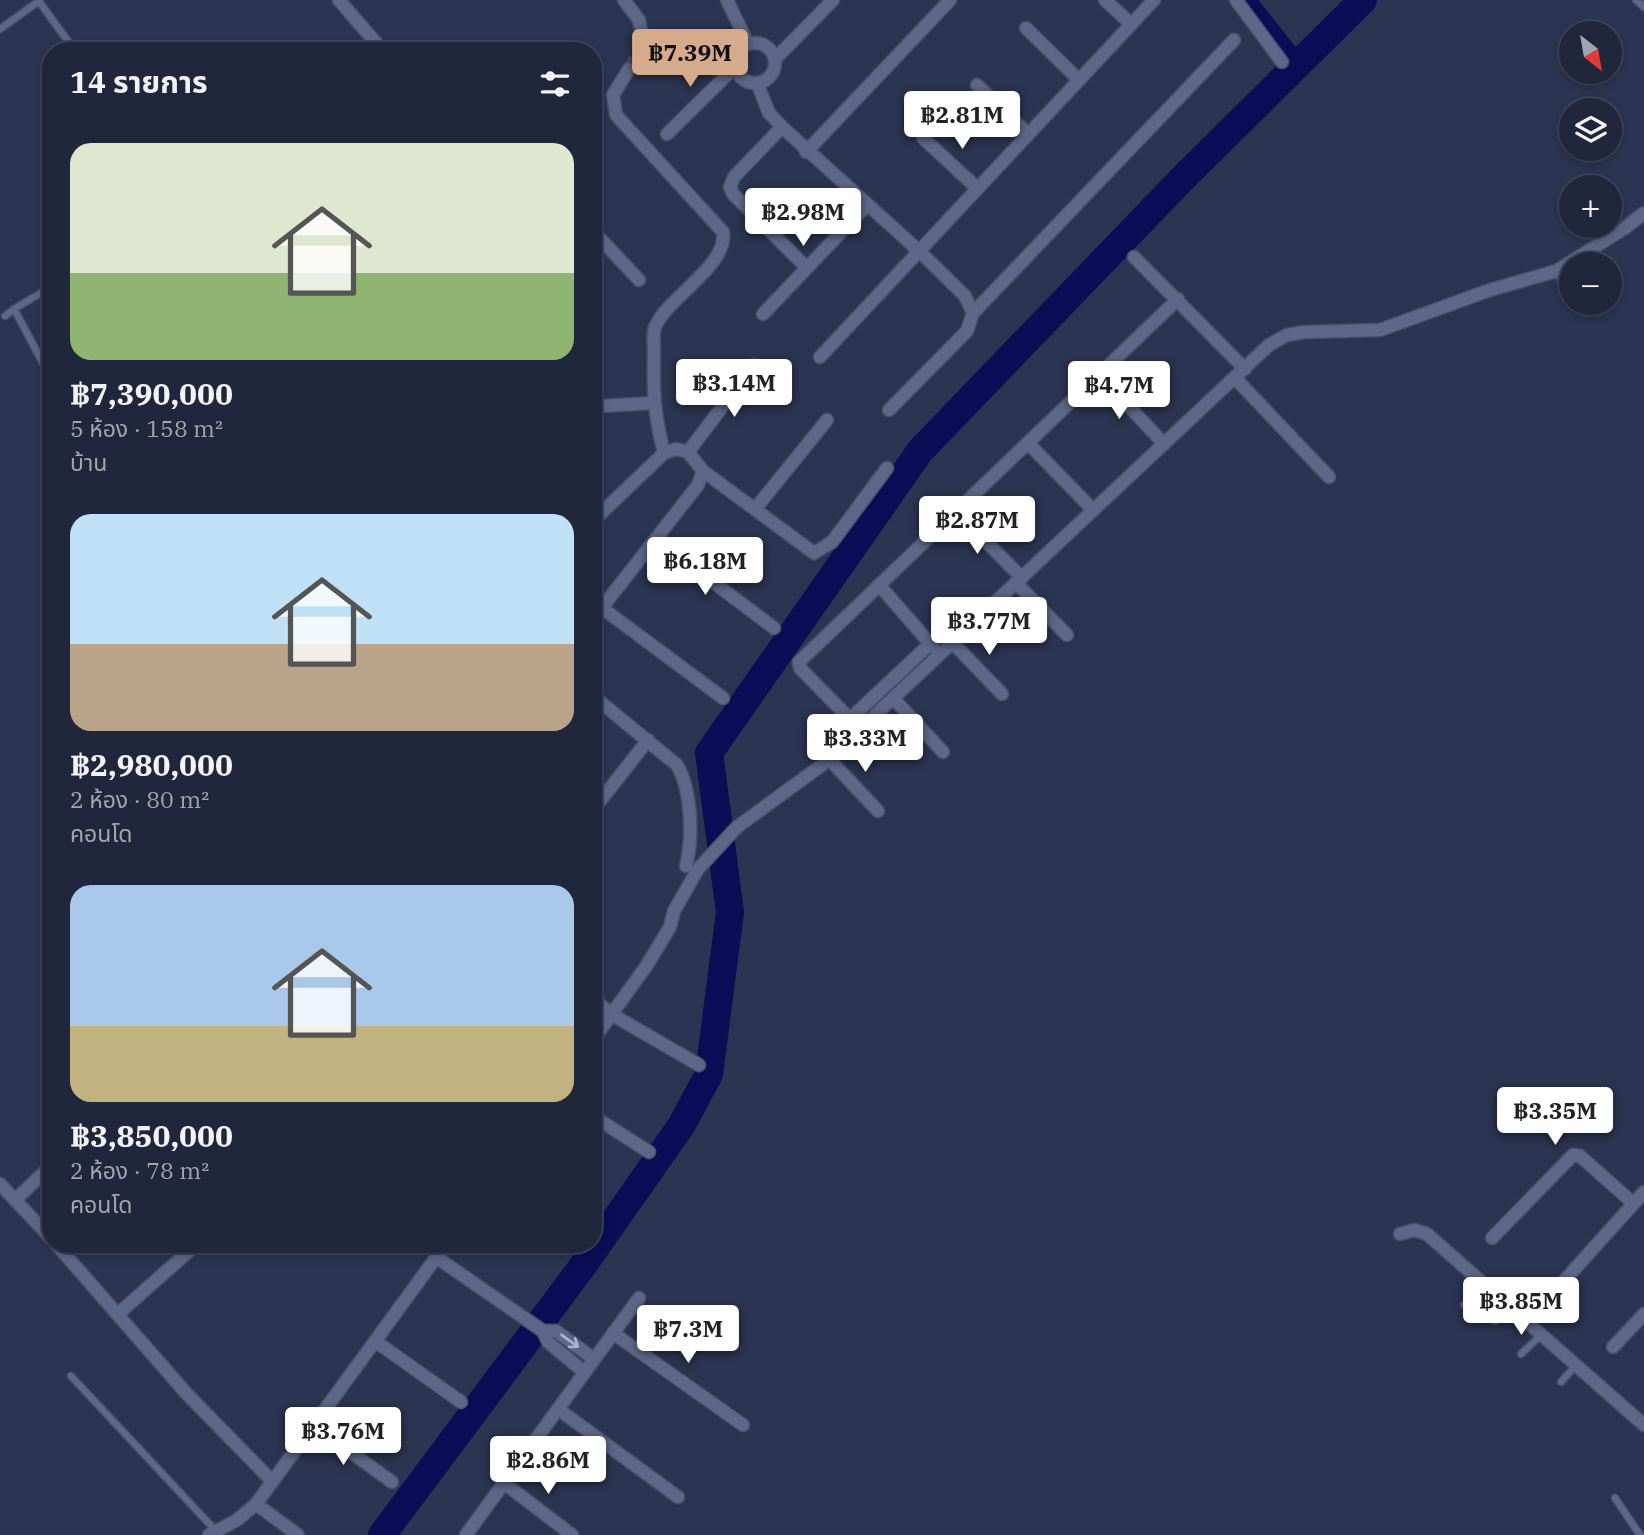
<!DOCTYPE html>
<html lang="th">
<meta charset="utf-8">
<style>
body{margin:0;font-family:"IBM Plex Serif","Noto Sans Thai",serif;background:#282f44;color:#f1f3f6;height:100vh;display:flex;flex-direction:column;font-size:26px;white-space:nowrap}
*{box-sizing:border-box;margin:0}
p{font-size:23px;color:#a2a5b0}
.icon{flex:none;width:38px;height:38px;fill:none;stroke:currentColor;stroke-width:2;stroke-linecap:round;stroke-linejoin:round}
.map{position:relative;flex:1;overflow:hidden}
.side{position:absolute;left:42px;top:42px;width:560px;height:1211px;display:flex;flex-direction:column;background:#20273d;border-radius:28px;box-shadow:0 4px 10px #0003,0 0 0 2px #3d4457}
.side>*{flex:none}
.needle{width:46px;rotate:149deg}
.tools{position:absolute;left:1559px;top:21px;display:grid;gap:14px}
.tools a{display:grid;place-items:center;width:63px;height:63px;border-radius:50%;background:#20273d;box-shadow:0 4px 10px #0003,0 0 0 2px #3d4457;font-size:35px}
.price{position:absolute;translate:-50% -60px;padding:0 16px;border-radius:7px;background:#fff;color:#222;font-size:23px;line-height:46px;filter:drop-shadow(0 2px 4px #0008)}
.price::after{content:'';position:absolute;left:50%;top:42px;width:21px;height:16px;margin-left:-10px;background:inherit;clip-path:polygon(0 0,100% 0,50% 100%)}
.price.on{background:#d6ab8b;color:#111}
ul{padding:0;list-style:none}
li{display:grid;align-content:center;gap:14px;height:371px;padding:0 28px}
li span{display:grid;place-items:center;height:217px;border-radius:21px;color:#555}
li>.icon{margin-inline-start:auto}
span .icon{width:126px;height:126px;fill:#fffc;stroke-width:1}
li b{font-size:30px}
h2{display:flex;justify-content:space-between;align-items:center;height:84px;padding:0 28px;font-size:30px}
.map>svg:first-child{display:block}
.lines{fill:none;stroke-linecap:round;stroke-linejoin:round}
.canal{stroke:#0b0d56;stroke-width:16}
.river{stroke:#0b0d56;stroke-width:28}
.minor-tunnel{stroke:#464e6a;stroke-width:12;stroke-dasharray:12 6;stroke-linecap:butt}
.service-casing{stroke:#484f68;stroke-width:9}
.minor-casing{stroke:#484f68;stroke-width:15}
.service{stroke:#5d6888;stroke-width:6}
.minor{stroke:#5d6888;stroke-width:12}
.oneway{stroke:#aab2ca}
</style>
<div class="map">
<svg width="1644" height="1535" viewBox="0 0 1644 1535">
<rect width="100%" height="100%" fill="#2b3451"/>
<g class="lines">
<!-- canal -->
<polyline class="canal" points="1248,0 1299,64"/>
<!-- river -->
<polyline class="river" points="382,1535 582,1267 681,1126 709,1074 730,912 709,753 920,451 1184,177 1363,0"/>
<!-- minor-tunnel -->
<polyline class="minor-tunnel" points="629,69 643,41"/>
<defs>
<g id="service">
<polyline points="38,0 75,51"/>
<polyline points="1636,0 1644,7"/>
<polyline points="0,29 39,1"/>
<polyline points="1556,271 1572,300"/>
<polyline points="14,309 51,287"/>
<polyline points="5,316 14,309 51,378"/>
<polyline points="1464,1305 1483,1283"/>
<polyline points="1495,1321 1508,1306"/>
<polyline points="1521,1354 1541,1335"/>
<polyline points="71,1376 216,1531"/>
<polyline points="1561,1382 1577,1364"/>
<polyline points="1615,1498 1640,1535"/>
</g>
<g id="minor">
<polyline points="339,0 383,51"/>
<polyline points="624,0 639,20 643,41"/>
<polyline points="727,0 748,44"/>
<polyline points="1105,0 1131,24"/>
<polyline points="1236,0 1282,62"/>
<polyline points="1026,28 1079,80"/>
<circle cx="755" cy="63" r="20"/>
<polyline points="775,59 833,0"/>
<path d="M629,69L613,95L616,115L723,232C728,265 670,296 656,325C652,332 654,344 654,352C653,393 654,413 664,453"/>
<polyline points="757,83 769,113 782,127 919,251 965,296 973,313 967,331 889,410"/>
<polyline points="977,85 1028,134"/>
<polyline points="782,127 734,177 730,187 733,194 807,268"/>
<polyline points="667,134 736,66"/>
<polyline points="923,138 977,188"/>
<polyline points="806,152 950,0"/>
<polyline points="593,231 639,280"/>
<polyline points="1134,257 1245,369"/>
<polyline points="973,313 1234,40"/>
<polyline points="763,314 867,205"/>
<polyline points="820,357 1154,0"/>
<polyline points="1099,374 1164,444"/>
<polyline points="1235,378 1329,477"/>
<polyline points="593,410 602,406 652,403"/>
<polyline points="1028,443 1093,510"/>
<polyline points="688,452 754,365"/>
<polyline points="703,471 814,553 832,542 887,468"/>
<polyline points="755,509 827,420"/>
<polyline points="956,511 1022,578"/>
<polyline points="593,521 664,453 676,449 688,452 703,471 698,485 593,619"/>
<polyline points="656,539 774,628"/>
<polyline points="1016,583 1067,635"/>
<polyline points="879,585 934,648"/>
<polyline points="602,608 723,698"/>
<polyline points="953,643 1002,694"/>
<polyline points="930,644 850,719 800,668 799,662 1178,299"/>
<path d="M593,696L677,765C692,791 693,838 686,866"/>
<polyline points="893,698 943,752"/>
<polyline points="829,759 878,811"/>
<polyline points="593,810 648,740"/>
<polyline points="593,998 611,1014 699,1065"/>
<polyline points="593,1040 647,965 670,927 674,911 698,869 737,827 822,765 1269,345 1287,335 1305,332 1380,330 1490,290 1556,271 1625,228 1644,213"/>
<polyline points="593,1116 649,1152"/>
<polyline points="0,1184 51,1238"/>
<polyline points="15,1200 51,1166"/>
<polyline points="1400,1234 1414,1230 1427,1234 1644,1425"/>
<polyline points="1492,1238 1573,1155 1580,1156 1633,1203"/>
<polyline points="56,1244 186,1393 272,1481"/>
<polyline points="436,1257 543,1331 548,1342 584,1372"/>
<polyline points="1554,1292 1644,1192"/>
<polyline points="118,1314 197,1244"/>
<polyline points="543,1331 556,1331 594,1359"/>
<polyline points="613,1333 743,1425"/>
<polyline points="375,1341 461,1402"/>
<polyline points="1613,1347 1644,1314"/>
<polyline points="558,1409 678,1497"/>
<polyline points="313,1425 392,1482"/>
<polyline points="504,1483 572,1535"/>
<polyline points="256,1504 298,1535"/>
<polyline points="209,1535 237,1520 256,1504 446,1244"/>
<polyline points="466,1535 639,1298"/>
</g>
</defs>
<!-- service casing -->
<use href="#service" class="service-casing"/>
<!-- minor casing -->
<use href="#minor" class="minor-casing"/>
<!-- service -->
<use href="#service" class="service"/>
<!-- minor -->
<use href="#minor" class="minor"/>
</g>
<!-- one-way arrows -->
<defs><path id="oneway-shaft" d="M-6 0H5M1.5-3L5.5 0L1.5 3" fill="none" stroke-width="1.6" stroke-linecap="round" stroke-linejoin="round" transform="scale(1.75)"/></defs>
<use class="oneway" href="#oneway-shaft" transform="translate(570 1341) rotate(36)"/>
</svg>
<div class="tools">
<a><svg class="needle" viewBox="-14 -14 28 28"><path d="M0-13l5 13h-10z" fill="#e53935"/><path d="M0 13l5-13h-10z" fill="#a2a5b0"/></svg></a>
<a><svg class="icon" aria-label="layers" viewBox="0 0 24 24"><path d="M12 4l9 5-9 5-9-5zM3 14l9 5 9-5"/></svg></a>
<a>+</a>
<a>−</a>
</div>
<b class="price on" style="left:690px;top:89px">฿7.39M</b>
<b class="price" style="left:962px;top:151px">฿2.81M</b>
<b class="price" style="left:803px;top:248px">฿2.98M</b>
<b class="price" style="left:734px;top:419px">฿3.14M</b>
<b class="price" style="left:1119px;top:421px">฿4.7M</b>
<b class="price" style="left:977px;top:556px">฿2.87M</b>
<b class="price" style="left:705px;top:597px">฿6.18M</b>
<b class="price" style="left:989px;top:657px">฿3.77M</b>
<b class="price" style="left:865px;top:774px">฿3.33M</b>
<b class="price" style="left:1555px;top:1147px">฿3.35M</b>
<b class="price" style="left:1521px;top:1337px">฿3.85M</b>
<b class="price" style="left:688px;top:1365px">฿7.3M</b>
<b class="price" style="left:343px;top:1467px">฿3.76M</b>
<b class="price" style="left:548px;top:1496px">฿2.86M</b>
<section class="side">
<h2>14 รายการ<svg class="icon" aria-label="filters" viewBox="0 0 24 24"><path d="M4 7h16M4 17h16"/><circle cx="9" cy="7" r="2"/><circle cx="15" cy="17" r="2"/></svg></h2>
<ul>
<li><span style="background:linear-gradient(#dfe7d0 60%,#8fb573 0)"><svg class="icon" aria-label="home" viewBox="0 0 24 24"><path d="M3 11l9-7 9 7M6 9v11h12V9"/></svg></span><div><b>฿7,390,000</b><p>5 ห้อง · 158 m²</p><p>บ้าน</p></div></li>
<li><span style="background:linear-gradient(#bfe0f5 60%,#b9a48a 0)"><svg class="icon" aria-label="home" viewBox="0 0 24 24"><path d="M3 11l9-7 9 7M6 9v11h12V9"/></svg></span><div><b>฿2,980,000</b><p>2 ห้อง · 80 m²</p><p>คอนโด</p></div></li>
<li><span style="background:linear-gradient(#a9c7e8 65%,#c2b280 0)"><svg class="icon" aria-label="home" viewBox="0 0 24 24"><path d="M3 11l9-7 9 7M6 9v11h12V9"/></svg></span><div><b>฿3,850,000</b><p>2 ห้อง · 78 m²</p><p>คอนโด</p></div></li>
</ul>
</section>
</div>
